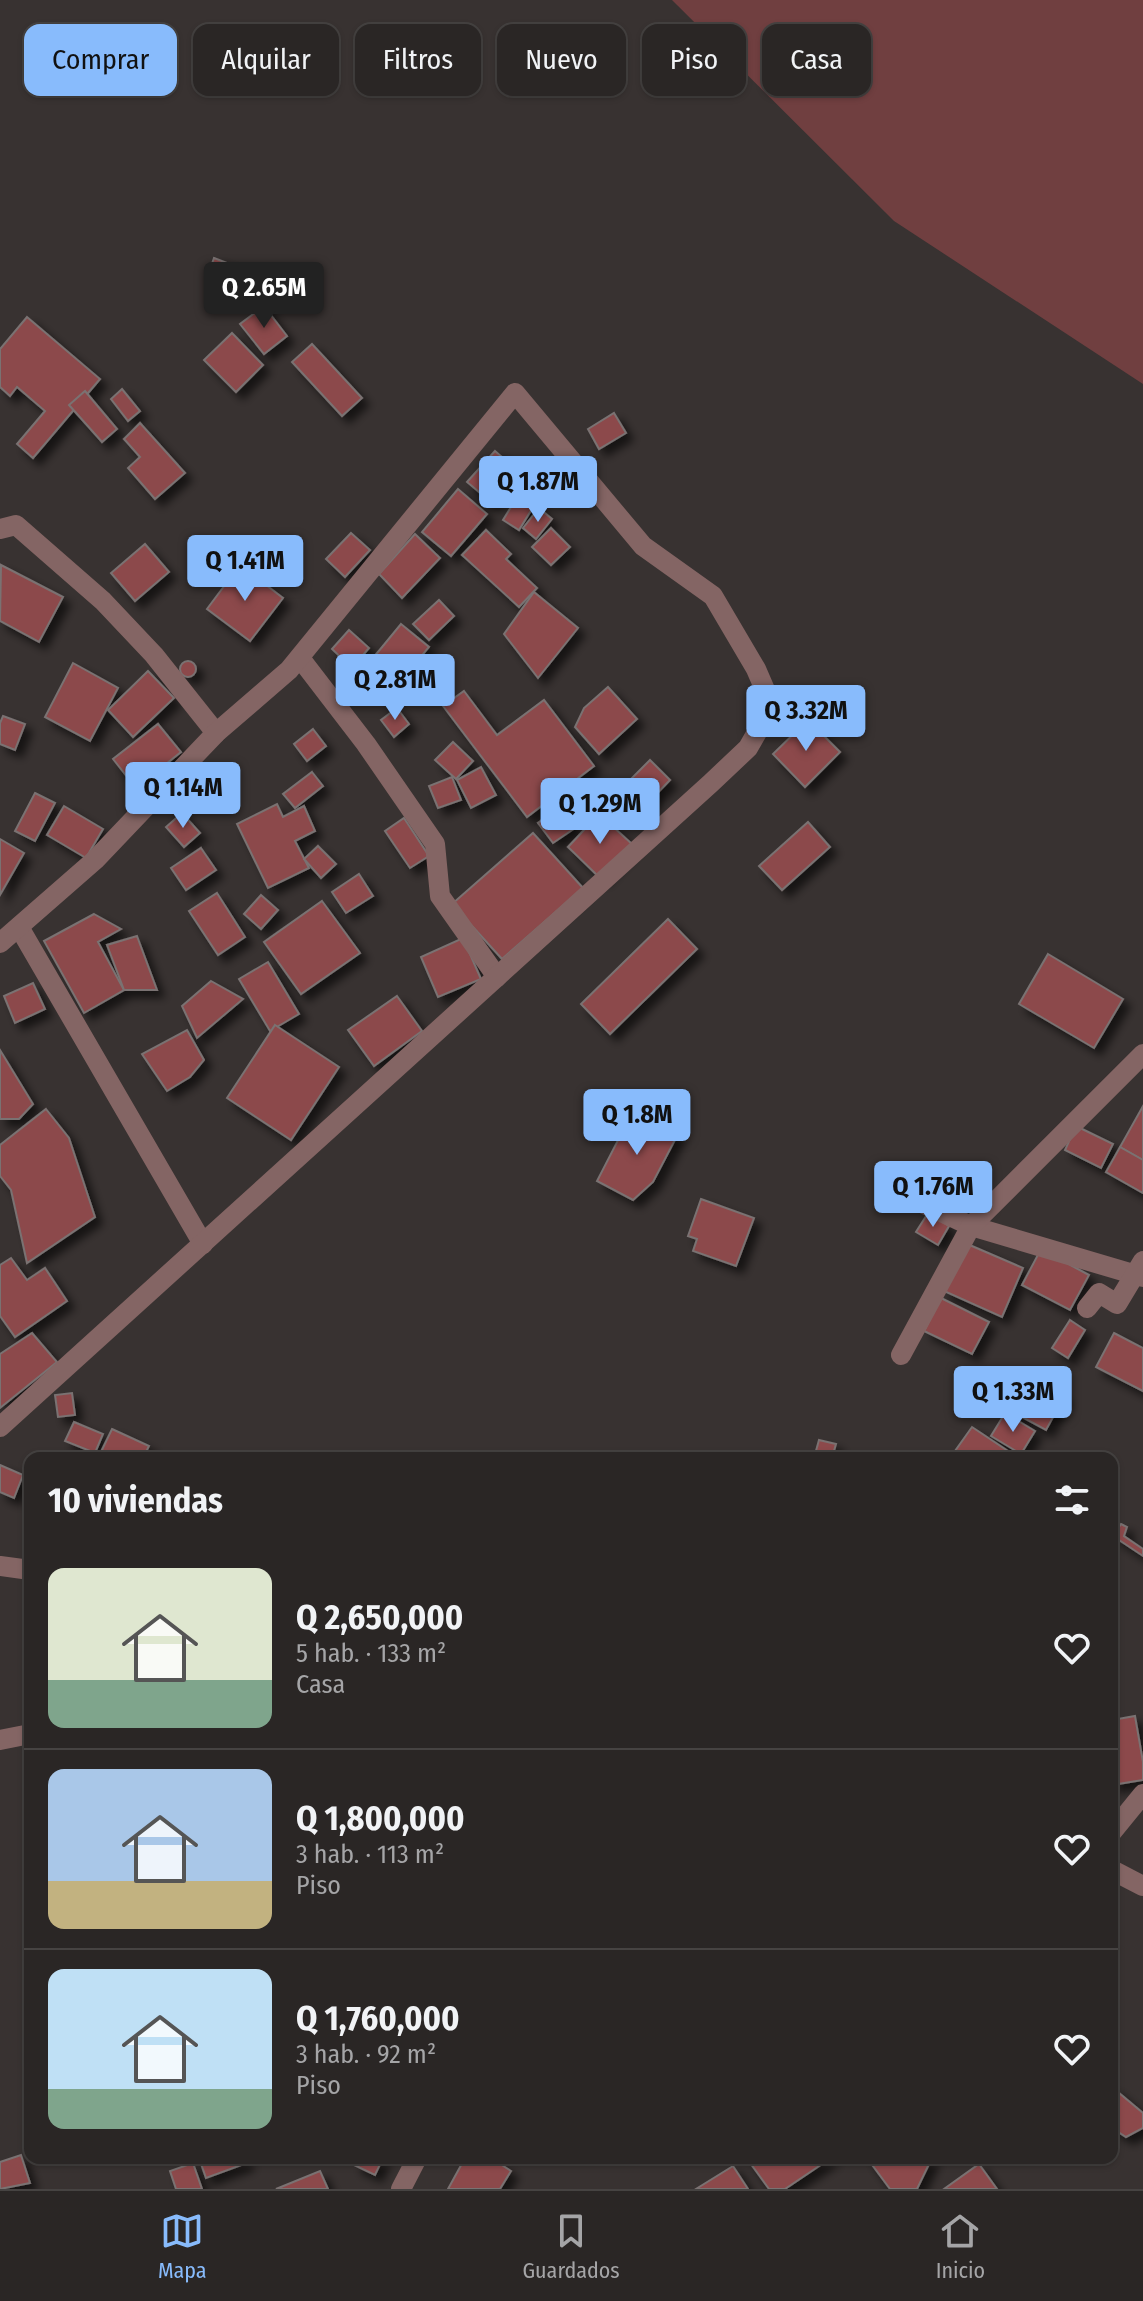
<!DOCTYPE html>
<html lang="es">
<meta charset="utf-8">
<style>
body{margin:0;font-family:"Fira Sans Condensed",sans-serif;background:#322e2d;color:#f1f3f6;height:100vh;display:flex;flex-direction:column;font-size:30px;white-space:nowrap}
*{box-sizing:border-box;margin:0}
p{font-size:26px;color:#a5a5a7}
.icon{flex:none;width:44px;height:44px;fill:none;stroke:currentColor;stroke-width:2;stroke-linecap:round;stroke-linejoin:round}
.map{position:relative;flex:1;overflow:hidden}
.side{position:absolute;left:24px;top:1452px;width:1094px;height:712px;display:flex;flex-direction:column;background:#2a2625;border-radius:16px;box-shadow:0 2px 6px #0004,0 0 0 2px #464342}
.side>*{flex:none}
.guide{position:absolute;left:24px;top:24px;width:1096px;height:72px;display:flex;gap:16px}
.price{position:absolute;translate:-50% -68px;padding:0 18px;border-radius:8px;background:#88bbfc;color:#111;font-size:26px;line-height:52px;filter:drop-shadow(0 2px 4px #0008)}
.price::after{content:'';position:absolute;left:50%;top:48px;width:24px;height:18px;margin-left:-12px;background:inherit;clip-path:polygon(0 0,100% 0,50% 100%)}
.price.selected{background:#222;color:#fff}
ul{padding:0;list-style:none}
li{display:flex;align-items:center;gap:24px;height:200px;padding:0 24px}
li+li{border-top:2px solid #464342}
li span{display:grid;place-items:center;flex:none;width:224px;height:160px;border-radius:16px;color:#555}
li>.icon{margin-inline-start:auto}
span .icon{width:96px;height:96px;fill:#fffc;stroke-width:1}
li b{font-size:34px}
h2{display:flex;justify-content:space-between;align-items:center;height:96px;padding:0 24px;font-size:34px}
.tag{padding:0 28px;border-radius:16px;background:#2a2625;box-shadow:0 2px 6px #0004,0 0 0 2px #464342;font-size:28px;line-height:72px}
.tag.selected{background:#88bbfc;color:#111}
.tab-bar{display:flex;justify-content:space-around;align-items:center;height:112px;border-top:2px solid #464342;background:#2a2625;font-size:22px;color:#a5a5a7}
.tab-bar a{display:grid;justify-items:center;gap:4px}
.tab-bar .selected{color:#88bbfc}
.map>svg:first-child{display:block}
.green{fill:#703f40}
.building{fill:#8c4a4b;stroke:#7a7272;stroke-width:2;filter:url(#shadow)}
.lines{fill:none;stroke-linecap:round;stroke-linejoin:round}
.minor{stroke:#846564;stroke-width:20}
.tertiary{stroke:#846564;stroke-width:20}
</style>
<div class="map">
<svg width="1143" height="2189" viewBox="0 0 1143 2189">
<defs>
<filter id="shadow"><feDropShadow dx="7" dy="7" stdDeviation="4" flood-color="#0009"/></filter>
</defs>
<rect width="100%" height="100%" fill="#383231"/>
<!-- green -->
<polygon class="green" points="672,0 1143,0 1143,384 894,221"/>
<!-- building -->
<g class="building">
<polygon points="214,258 235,266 228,286 207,278"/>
<polygon points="264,306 287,336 264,354 240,324"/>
<polygon points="27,317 100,379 33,458 17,444 45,411 17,387 10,396 0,387 0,349"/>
<polygon points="232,333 263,365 236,392 204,360"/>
<polygon points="312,344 362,398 342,416 292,362"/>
<polygon points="122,389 140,411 128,421 111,399"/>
<polygon points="85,391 117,429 102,442 69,405"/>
<polygon points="614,413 626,433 599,449 588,429"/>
<polygon points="140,423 185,473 155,499 128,468 140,457 124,439"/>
<polygon points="495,451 518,471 491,502 467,482"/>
<polygon points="458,489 487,514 451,556 422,532"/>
<polygon points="519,494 535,504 519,530 503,520"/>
<polygon points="539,508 552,519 536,539 523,528"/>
<polygon points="551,528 570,547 551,565 532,547"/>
<polygon points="486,530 511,554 506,559 537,588 519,607 462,555"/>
<polygon points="351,533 370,550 345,577 326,559"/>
<polygon points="415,534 440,558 402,598 379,574"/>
<polygon points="145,544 169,572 135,601 111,573"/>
<polygon points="1,565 63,597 39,642 0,621"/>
<polygon points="240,565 283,598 250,641 207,609"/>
<polygon points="534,592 578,628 538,678 504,634"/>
<polygon points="439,600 454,616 429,640 413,624"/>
<polygon points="401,624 429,647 389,695 365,676 378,661 373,658"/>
<polygon points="349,630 369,648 352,668 332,649"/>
<circle cx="188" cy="669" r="8"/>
<polygon points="73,663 118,688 90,741 45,717"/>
<polygon points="148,671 174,698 133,737 108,710"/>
<polygon points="608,687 637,719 599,754 575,727 584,708"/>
<polygon points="464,691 497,735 544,700 594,766 527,817 443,706"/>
<polygon points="397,708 409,724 394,737 381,720"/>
<polygon points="3,716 25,724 15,750 0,744 0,723"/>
<polygon points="808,720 840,752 805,787 773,754"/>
<polygon points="158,724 181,752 136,788 113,759"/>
<polygon points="313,729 326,746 307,761 294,744"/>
<polygon points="453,742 473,761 456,779 435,760"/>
<polygon points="650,760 670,780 644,807 624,786"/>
<polygon points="481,767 496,795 471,808 457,780"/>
<polygon points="312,772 323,786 295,808 283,794"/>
<polygon points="452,777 461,800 438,808 429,786"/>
<polygon points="35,793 55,803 35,841 15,831"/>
<polygon points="277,804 283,817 304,806 315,831 295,841 309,868 268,888 237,824"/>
<polygon points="64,806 103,829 86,858 47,835"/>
<polygon points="559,807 575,828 553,843 538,823"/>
<polygon points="182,813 200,833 184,847 166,827"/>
<polygon points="599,814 632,844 600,878 568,847"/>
<polygon points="404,818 429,856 410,868 385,831"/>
<polygon points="808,822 830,847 782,890 759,866"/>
<polygon points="533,833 583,888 502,959 452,904"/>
<polygon points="0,839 24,853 0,895"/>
<polygon points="318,846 336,864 321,878 304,859"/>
<polygon points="201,848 216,870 186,890 171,868"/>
<polygon points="359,874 373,896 346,913 332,892"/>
<polygon points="217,893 245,937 218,955 189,911"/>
<polygon points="261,895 278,910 261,929 244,914"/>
<polygon points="322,901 360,953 301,994 264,942"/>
<polygon points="94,914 121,929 98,942 124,990 84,1013 44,941"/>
<polygon points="668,919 697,949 610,1034 581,1004"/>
<polygon points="137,936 157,990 124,990 107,945"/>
<polygon points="463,938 481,979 438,997 421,957"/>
<polygon points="1048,954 1123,999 1094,1048 1019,1004"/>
<polygon points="268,962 299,1014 270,1031 239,979"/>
<polygon points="211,981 243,999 197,1038 182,1006"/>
<polygon points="33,983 45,1009 15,1023 4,996"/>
<polygon points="397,996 422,1031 374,1066 348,1030"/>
<polygon points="275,1025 339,1067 291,1140 227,1098"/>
<polygon points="187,1030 204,1060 190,1077 167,1091 142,1054"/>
<polygon points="0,1050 33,1104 19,1119 0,1119"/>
<polygon points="1143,1106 1143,1160 1120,1147"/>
<polygon points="46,1109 69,1138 95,1217 27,1263 11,1190 0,1176 0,1145"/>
<polygon points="632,1113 677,1136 653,1182 633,1200 597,1181"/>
<polygon points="1076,1126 1113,1144 1101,1168 1065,1150"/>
<polygon points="1120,1147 1143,1160 1143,1193 1106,1172"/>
<polygon points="701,1199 754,1218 736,1266 693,1251 697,1239 688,1236"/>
<polygon points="928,1213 949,1226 938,1245 916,1232"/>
<polygon points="965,1243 1023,1268 1002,1317 944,1291"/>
<polygon points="1041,1249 1089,1275 1070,1310 1022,1285"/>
<polygon points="11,1258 27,1280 45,1268 67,1301 15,1337 0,1316 0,1265"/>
<polygon points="941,1298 989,1322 972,1354 924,1331"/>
<polygon points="1070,1320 1085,1330 1068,1358 1052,1348"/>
<polygon points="32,1333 57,1362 0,1408 0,1354"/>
<polygon points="1114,1333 1143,1348 1143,1391 1096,1367"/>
<polygon points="1027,1377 1064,1397 1046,1430 1009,1410"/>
<polygon points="72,1393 75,1415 58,1417 55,1395"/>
<polygon points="1005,1413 1035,1431 1021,1454 991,1436"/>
<polygon points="74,1422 103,1434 95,1453 65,1441"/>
<polygon points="972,1427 1014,1455 1012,1458 966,1458 955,1451"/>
<polygon points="112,1429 149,1446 143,1458 98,1458"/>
<polygon points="819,1440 836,1444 832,1458 814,1458"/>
<polygon points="0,1465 23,1475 14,1498 0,1492"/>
<polygon points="1121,1524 1127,1527 1124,1536 1143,1549 1143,1556 1113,1536"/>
<polygon points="1135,1716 1143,1762 1143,1780 1112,1785 1112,1720"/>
<polygon points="1112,2087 1143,2113 1143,2128 1126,2137 1112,2128"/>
<polygon points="21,2155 30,2183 0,2189 0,2162"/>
<polygon points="199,2158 245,2158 247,2163 206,2178"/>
<polygon points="358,2158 383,2158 375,2175 354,2165"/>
<polygon points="465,2158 491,2158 511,2171 500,2189 448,2189"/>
<polygon points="751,2158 831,2158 785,2189 769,2189 748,2160"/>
<polygon points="867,2158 932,2158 917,2189 890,2189"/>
<polygon points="193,2163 202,2189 176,2189 170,2171"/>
<polygon points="979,2164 997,2189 944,2189"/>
<polygon points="733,2166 748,2189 696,2189"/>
<polygon points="320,2171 328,2189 276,2189"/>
</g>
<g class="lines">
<!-- minor -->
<g class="minor">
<polyline points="0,529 16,525 103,601 154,655 216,733"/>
<polyline points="300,658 366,744 435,844 440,896 497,977"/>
<polyline points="19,927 203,1244"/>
<polyline points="0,943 95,860 216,733 289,670 515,393 643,546 713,596 756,669 772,706 748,748 711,783 0,1427"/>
<polyline points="894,1190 971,1226 1143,1277"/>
<polyline points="1087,1308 1099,1293 1117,1304 1143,1261"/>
<polyline points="901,1355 971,1226 1143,1054"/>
<polyline points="0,1566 30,1570"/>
<polyline points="1112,1832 1143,1794"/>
<polyline points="401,2189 417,2158"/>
</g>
<!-- tertiary -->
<g class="tertiary">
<polyline points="0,1740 30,1734"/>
<polyline points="1112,1870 1143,1886"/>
</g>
</g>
</svg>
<b class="price selected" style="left:264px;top:330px">Q 2.65M</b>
<b class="price" style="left:538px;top:524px">Q 1.87M</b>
<b class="price" style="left:245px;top:603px">Q 1.41M</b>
<b class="price" style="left:395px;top:722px">Q 2.81M</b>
<b class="price" style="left:806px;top:753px">Q 3.32M</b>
<b class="price" style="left:183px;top:830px">Q 1.14M</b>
<b class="price" style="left:600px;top:846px">Q 1.29M</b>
<b class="price" style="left:637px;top:1157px">Q 1.8M</b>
<b class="price" style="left:933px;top:1229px">Q 1.76M</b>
<b class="price" style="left:1013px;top:1434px">Q 1.33M</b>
<div class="guide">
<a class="tag selected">Comprar</a>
<a class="tag">Alquilar</a>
<a class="tag">Filtros</a>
<a class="tag">Nuevo</a>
<a class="tag">Piso</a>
<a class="tag">Casa</a>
</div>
<section class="side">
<h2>10 viviendas<svg class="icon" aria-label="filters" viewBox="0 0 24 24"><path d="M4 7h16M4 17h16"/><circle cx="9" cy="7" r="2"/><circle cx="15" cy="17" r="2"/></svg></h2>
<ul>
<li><span style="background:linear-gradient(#dfe7d0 70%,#7fa58c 0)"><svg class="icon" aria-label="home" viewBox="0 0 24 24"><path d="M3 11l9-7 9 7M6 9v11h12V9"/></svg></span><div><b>Q 2,650,000</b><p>5 hab. · 133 m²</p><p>Casa</p></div><svg class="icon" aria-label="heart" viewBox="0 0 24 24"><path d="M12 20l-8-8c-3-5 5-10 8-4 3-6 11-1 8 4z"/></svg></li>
<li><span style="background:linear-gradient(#a9c7e8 70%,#c2b280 0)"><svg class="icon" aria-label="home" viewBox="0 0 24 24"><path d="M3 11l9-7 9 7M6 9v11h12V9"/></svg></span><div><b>Q 1,800,000</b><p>3 hab. · 113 m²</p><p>Piso</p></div><svg class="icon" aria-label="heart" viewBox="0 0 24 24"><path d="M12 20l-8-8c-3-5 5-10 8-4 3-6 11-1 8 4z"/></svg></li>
<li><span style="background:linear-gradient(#bfe0f5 75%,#7fa58c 0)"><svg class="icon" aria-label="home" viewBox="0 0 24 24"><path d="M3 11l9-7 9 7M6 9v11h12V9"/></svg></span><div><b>Q 1,760,000</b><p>3 hab. · 92 m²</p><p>Piso</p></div><svg class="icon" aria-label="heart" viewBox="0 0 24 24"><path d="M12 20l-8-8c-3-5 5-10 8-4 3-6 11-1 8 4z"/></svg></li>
</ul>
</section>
</div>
<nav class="tab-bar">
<a class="selected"><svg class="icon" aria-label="map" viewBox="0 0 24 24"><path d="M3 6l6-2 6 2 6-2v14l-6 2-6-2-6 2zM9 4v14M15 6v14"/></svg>Mapa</a>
<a><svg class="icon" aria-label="saved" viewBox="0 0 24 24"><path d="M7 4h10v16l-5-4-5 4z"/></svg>Guardados</a>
<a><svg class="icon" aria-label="home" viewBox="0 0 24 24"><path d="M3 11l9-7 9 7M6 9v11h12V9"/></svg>Inicio</a>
</nav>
